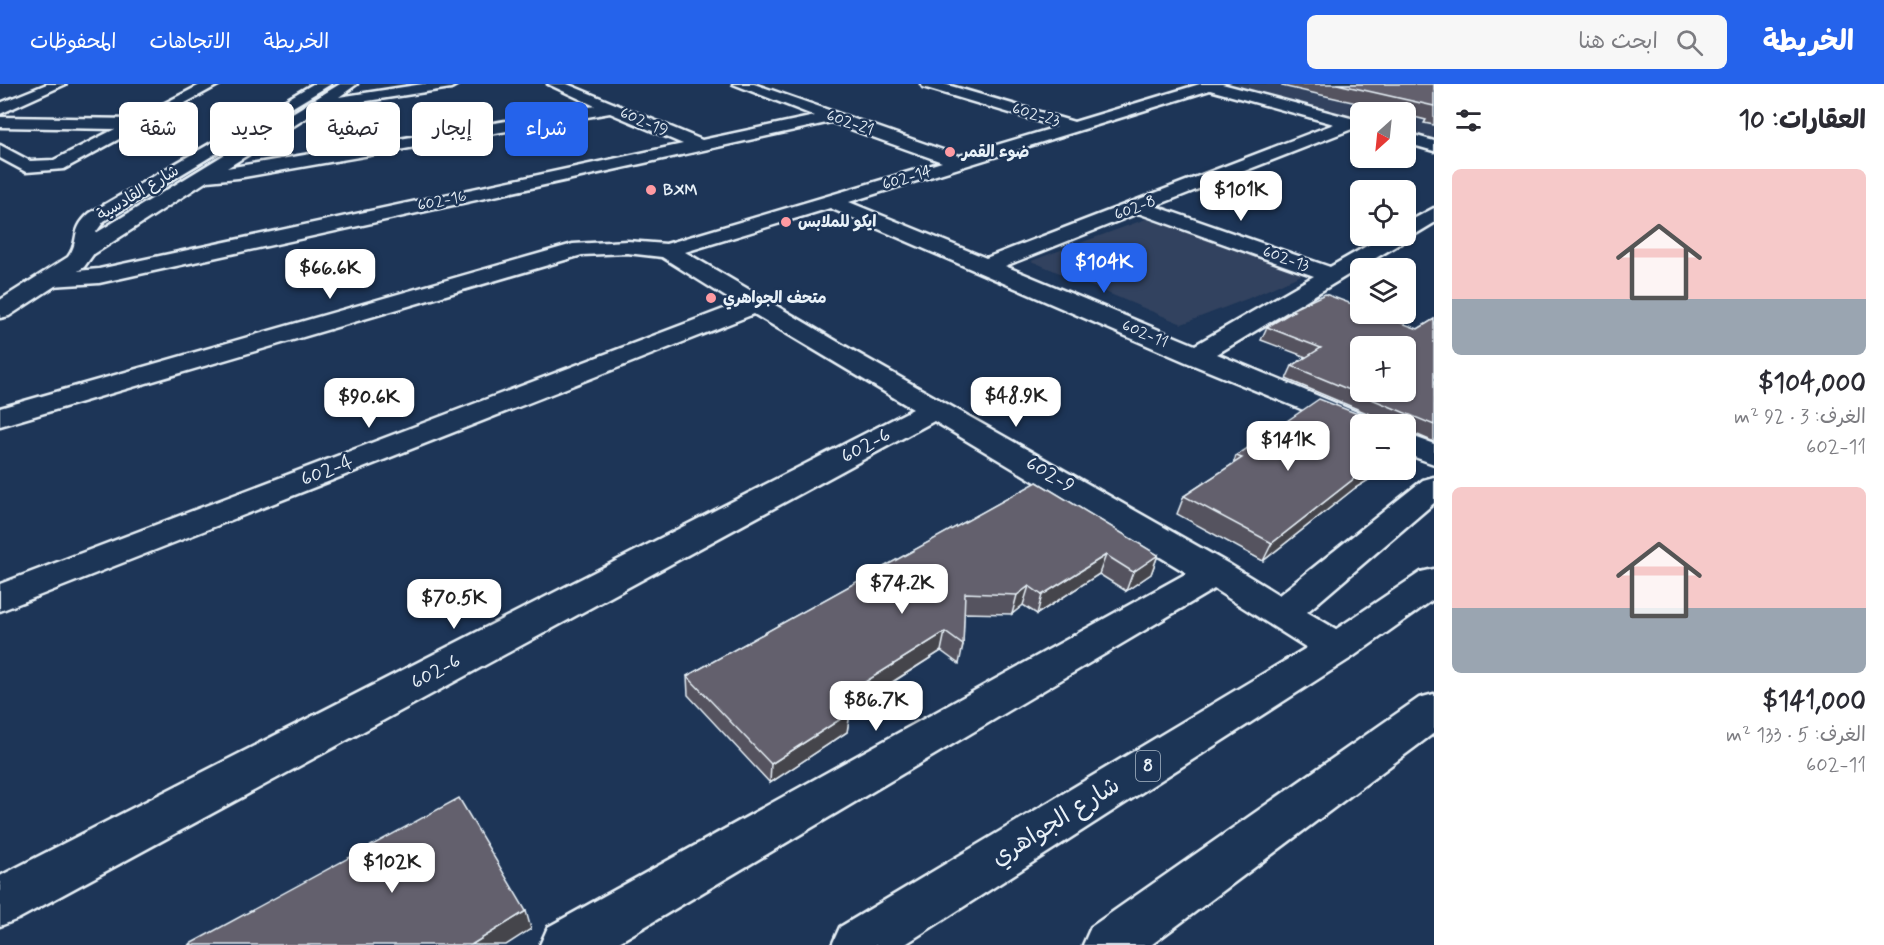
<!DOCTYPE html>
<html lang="ar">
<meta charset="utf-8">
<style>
body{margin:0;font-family:Mynerve,"Playpen Sans Arabic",sans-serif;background:#f7f7f7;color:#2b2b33;direction:rtl;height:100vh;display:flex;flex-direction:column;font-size:22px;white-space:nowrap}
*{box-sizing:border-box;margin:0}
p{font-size:20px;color:#7c7c81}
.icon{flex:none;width:33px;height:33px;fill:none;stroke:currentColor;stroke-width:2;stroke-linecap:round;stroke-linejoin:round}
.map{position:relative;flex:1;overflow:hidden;direction:ltr}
.sheet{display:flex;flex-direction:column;background:#fff;width:450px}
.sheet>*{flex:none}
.guide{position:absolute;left:18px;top:18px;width:570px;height:54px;direction:rtl;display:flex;gap:12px}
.needle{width:39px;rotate:207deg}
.fabs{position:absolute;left:1350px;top:18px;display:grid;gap:12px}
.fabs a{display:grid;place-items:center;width:66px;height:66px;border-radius:9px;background:#fff;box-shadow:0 2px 4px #0004;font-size:30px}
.price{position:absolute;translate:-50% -51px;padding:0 14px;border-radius:12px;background:#fff;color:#222;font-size:20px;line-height:39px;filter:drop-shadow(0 2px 3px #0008)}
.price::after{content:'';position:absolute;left:50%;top:36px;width:18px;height:14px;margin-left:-9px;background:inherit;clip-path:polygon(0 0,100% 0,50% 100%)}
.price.active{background:#2563eb;color:#fff}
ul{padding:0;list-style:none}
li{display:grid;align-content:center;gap:12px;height:318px;padding:0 18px}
li span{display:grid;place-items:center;height:186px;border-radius:9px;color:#555}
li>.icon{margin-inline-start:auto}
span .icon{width:108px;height:108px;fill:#fffc;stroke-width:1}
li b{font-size:26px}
h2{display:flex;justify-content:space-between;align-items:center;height:72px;padding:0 18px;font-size:26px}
.tag{padding:0 21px;border-radius:9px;background:#fff;box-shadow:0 2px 4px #0004;font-size:21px;line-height:54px}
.tag.active{background:#2563eb;color:#fff}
header{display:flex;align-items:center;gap:36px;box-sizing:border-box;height:84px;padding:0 30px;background:#2563eb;color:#fff}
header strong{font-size:28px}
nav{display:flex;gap:33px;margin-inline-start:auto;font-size:21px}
.search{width:420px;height:54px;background:#f7f7f7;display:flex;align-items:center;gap:15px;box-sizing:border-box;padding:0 21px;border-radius:9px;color:#7c7c81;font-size:22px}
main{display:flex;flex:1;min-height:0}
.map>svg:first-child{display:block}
.built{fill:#32425e}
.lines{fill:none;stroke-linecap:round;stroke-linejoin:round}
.minor-casing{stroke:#e8f1f8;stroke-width:5}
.major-casing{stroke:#e8f1f8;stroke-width:5}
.highway-casing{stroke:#e8f1f8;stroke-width:5}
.minor{fill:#1d3557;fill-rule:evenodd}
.major{fill:#1d3557;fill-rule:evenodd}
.highway{fill:#1d3557;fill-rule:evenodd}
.wall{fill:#55535e;stroke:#e8f1f8;stroke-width:1.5}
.shaded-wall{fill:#45444c;stroke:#e8f1f8;stroke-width:1.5}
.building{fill:#63616d;stroke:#e8f1f8;stroke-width:1.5;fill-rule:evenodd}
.poi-dot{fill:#ff9aa2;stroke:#1d3557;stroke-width:2}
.labels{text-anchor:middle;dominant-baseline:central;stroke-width:5;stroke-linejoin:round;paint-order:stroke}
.far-street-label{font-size:16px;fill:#e8f1f8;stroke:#1d3557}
.far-poi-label{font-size:16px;font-weight:bold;fill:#e8f1f8;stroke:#1d3557;text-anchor:start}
.shield{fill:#1d3557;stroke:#abb9c8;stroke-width:1.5}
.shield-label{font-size:18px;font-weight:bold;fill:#e8f1f8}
.street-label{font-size:20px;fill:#e8f1f8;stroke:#1d3557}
.near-street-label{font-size:24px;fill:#e8f1f8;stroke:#1d3557}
</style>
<header>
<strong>الخريطة</strong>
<div class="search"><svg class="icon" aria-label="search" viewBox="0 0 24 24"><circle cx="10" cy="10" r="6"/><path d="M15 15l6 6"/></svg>ابحث هنا</div>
<nav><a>الخريطة</a><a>الاتجاهات</a><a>المحفوظات</a></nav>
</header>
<main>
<section class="sheet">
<h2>العقارات: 10<svg class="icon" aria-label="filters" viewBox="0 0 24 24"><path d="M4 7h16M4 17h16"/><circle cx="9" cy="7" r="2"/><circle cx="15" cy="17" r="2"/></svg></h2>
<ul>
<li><span style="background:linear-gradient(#f6c9c9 70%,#9aa5b1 0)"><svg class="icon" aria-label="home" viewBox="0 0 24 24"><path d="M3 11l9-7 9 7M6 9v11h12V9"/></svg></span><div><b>$104,000</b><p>الغرف: 3 · 92 m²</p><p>602-11</p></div></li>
<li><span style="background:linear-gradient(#f6c9c9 65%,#9aa5b1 0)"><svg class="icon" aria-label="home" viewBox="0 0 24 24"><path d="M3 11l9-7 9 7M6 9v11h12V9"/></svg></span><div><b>$141,000</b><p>الغرف: 5 · 133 m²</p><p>602-11</p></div></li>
</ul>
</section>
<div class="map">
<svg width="1434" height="861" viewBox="0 0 1434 861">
<rect width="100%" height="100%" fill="#1d3557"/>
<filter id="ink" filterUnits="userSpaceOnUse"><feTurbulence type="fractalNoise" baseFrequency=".0167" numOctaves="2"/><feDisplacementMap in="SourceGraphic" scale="12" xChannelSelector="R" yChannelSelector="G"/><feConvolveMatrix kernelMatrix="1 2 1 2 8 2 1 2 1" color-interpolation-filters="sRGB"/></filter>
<g filter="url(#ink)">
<!-- built -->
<g class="built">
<polygon points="1217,0 1434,0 1434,56 1406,49 1406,28 1360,28 1360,37"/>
<polygon points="1146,135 1308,188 1249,214 1182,240 1031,177"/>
</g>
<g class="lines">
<defs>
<g id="minor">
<polygon points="47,0 66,0 0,30 0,19"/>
<polygon points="202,0 220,0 64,85 26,88 0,74 0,61 30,77 54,76 115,45 0,43 0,33 134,35"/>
<path d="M340,0H357L339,13L423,0H458L451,4L322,24L227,84L595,22L548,0H567L702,56L815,32L733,0H754L960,72L1057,43L923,3L921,0H944L1074,38L1200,0H1222L1358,36L1360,37V45H1352L1155,122L1330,183L1384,152H1406V139L1434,124V139L1217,270L1371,334L1375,340H1360V349L1186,278L830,124L685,168L843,261L1229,480L1279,511L1423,396L1434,393V419L1307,528L1351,554L1356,564L1351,574L1337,578L1323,574L1214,505L614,861H540L548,843L1187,489L934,337L18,835L0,842V792L913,325L754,230L0,527V500L737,220L662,173L627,169L582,171L0,342V324L573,160L627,157L666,160L942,78L831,38L99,199L51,202L43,200L40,195L43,190L99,185L683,60L610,29L238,94L207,97L94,170H78L75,165L78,160ZM1210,6L1334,40L986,174L849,118ZM1138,129L1314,192L1195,261L1005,182Z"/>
<polygon points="1406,49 1434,57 1434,67 1406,59"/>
<polygon points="1406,350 1434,360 1434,380 1406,370"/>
</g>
<g id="major">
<path d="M272,24L280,29L278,32L104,137L96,148L97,165L84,183L9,232L0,234V216L68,173C81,157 69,147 90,129Z"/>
<polygon points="1434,485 1434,515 1351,574 904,861 832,861 840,843 1323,554 1421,488"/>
<polygon points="1434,610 1434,649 1151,861 1083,861 1091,843 1419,614"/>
</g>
<polygon id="highway" points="313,0 331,0 278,32 272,34 264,29"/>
</defs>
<!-- minor casing -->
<use href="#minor" class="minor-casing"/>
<!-- major casing -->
<use href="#major" class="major-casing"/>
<!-- highway casing -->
<use href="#highway" class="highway-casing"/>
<!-- minor -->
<use href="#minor" class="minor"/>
<!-- major -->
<use href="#major" class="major"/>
<!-- highway -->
<use href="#highway" class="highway"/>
</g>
<!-- wall -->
<g class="wall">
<polygon points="1283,0 1434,0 1434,41 1424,39 1426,36 1406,31 1406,28 1396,28 1282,2"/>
<polygon points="1291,226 1418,245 1434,235 1434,358 1406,346 1406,340 1393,340 1286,295 1292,282 1306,273 1261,256 1267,243 1289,230"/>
<polygon points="1236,372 1360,386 1385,386 1355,404 1263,477 1177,430 1184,412 1233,380"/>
<polygon points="1037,398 1158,471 1151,490 1126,507 1099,490 1037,530 1023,521 1012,530 964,529 963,561 959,580 941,567 848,627 850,629 847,648 770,699 688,611 687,592"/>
</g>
<!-- shaded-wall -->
<g class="shaded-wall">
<polygon points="1365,386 1385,386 1355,404 1263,477 1272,459"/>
<polygon points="1106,471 1099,490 1037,530 1042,511"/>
<polygon points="1158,471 1151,490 1126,507 1133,488"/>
<polygon points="1029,502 1023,521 1012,530 1017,511"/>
<polygon points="945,548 941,567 834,635 836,616"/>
<polygon points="850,629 847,648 770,699 771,680"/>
<polygon points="526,827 531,845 506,861 471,861"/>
</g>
<!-- building -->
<g class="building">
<polygon points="1337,0 1434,0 1434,22"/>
<path d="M1325,210L1360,223V230H1377L1418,245L1434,235V341L1292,282L1321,264L1267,243L1294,227L1291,226ZM1360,262H1406V308H1360Z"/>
<polygon points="1319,315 1368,334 1371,332 1378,340 1360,340 1360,386 1365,386 1272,459 1184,412 1242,374 1236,372"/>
<polygon points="1037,398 1158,471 1133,488 1106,471 1042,511 1029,502 1017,511 965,509 963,561 945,548 836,616 850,629 771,680 687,592"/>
<polygon points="459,714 526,827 471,861 188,861"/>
</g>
</g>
<!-- markers -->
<g class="poi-dot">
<circle cx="950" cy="68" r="6"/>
<circle cx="651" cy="106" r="6"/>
<circle cx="786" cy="138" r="6"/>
<circle cx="711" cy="214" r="6"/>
</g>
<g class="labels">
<!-- far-street labels -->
<g class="far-street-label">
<text transform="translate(1036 31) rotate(16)">602-23</text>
<text transform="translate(644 38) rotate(23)">602-19</text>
<text transform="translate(850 39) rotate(19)">602-21</text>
<text transform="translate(907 94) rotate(-17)">602-14</text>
<text transform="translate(138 109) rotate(-31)">شارع القادسية</text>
<text transform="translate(442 117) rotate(-12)">602-16</text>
<text transform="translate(1135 124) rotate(-21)">602-8</text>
<text transform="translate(1286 175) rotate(19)">602-13</text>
<text transform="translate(1145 250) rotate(23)">602-11</text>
</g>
<!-- far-poi labels -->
<g class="far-poi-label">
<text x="962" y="68">ضوء القمر</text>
<text x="663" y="106">BXM</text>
<text x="798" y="138">ايكو للملابس</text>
<text x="723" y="214">متحف الجواهري</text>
</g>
<!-- shield labels -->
<rect class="shield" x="1136" y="667" width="24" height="30" rx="4.5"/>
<g class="shield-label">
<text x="1148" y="682">8</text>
</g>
<!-- street labels -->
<g class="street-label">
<text transform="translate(866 362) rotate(-28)">602-6</text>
<text transform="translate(327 387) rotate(-21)">602-4</text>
<text transform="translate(1050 391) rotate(30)">602-9</text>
<text transform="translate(436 588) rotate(-28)">602-6</text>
</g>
<!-- near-street labels -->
<g class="near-street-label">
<text transform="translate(1056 738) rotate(-32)">شارع الجواهري</text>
</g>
</g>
</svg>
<div class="fabs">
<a><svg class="needle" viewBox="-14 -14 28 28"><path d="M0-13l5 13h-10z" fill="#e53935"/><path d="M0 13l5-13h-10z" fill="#7c7c81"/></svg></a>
<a><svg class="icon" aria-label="locate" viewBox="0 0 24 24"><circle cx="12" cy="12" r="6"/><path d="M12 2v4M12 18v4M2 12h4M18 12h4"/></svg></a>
<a><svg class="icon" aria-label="layers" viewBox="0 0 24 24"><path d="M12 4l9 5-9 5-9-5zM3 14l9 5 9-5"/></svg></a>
<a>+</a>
<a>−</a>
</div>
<b class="price" style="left:1241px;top:138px">$101K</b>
<b class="price active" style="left:1104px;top:210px">$104K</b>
<b class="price" style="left:330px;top:216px">$66.6K</b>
<b class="price" style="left:1016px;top:344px">$48.9K</b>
<b class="price" style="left:369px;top:345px">$90.6K</b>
<b class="price" style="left:1288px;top:388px">$141K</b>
<b class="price" style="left:902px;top:531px">$74.2K</b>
<b class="price" style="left:454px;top:546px">$70.5K</b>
<b class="price" style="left:876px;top:648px">$86.7K</b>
<b class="price" style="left:392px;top:810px">$102K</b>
<div class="guide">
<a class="tag active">شراء</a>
<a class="tag">إيجار</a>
<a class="tag">تصفية</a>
<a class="tag">جديد</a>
<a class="tag">شقة</a>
</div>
</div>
</main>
